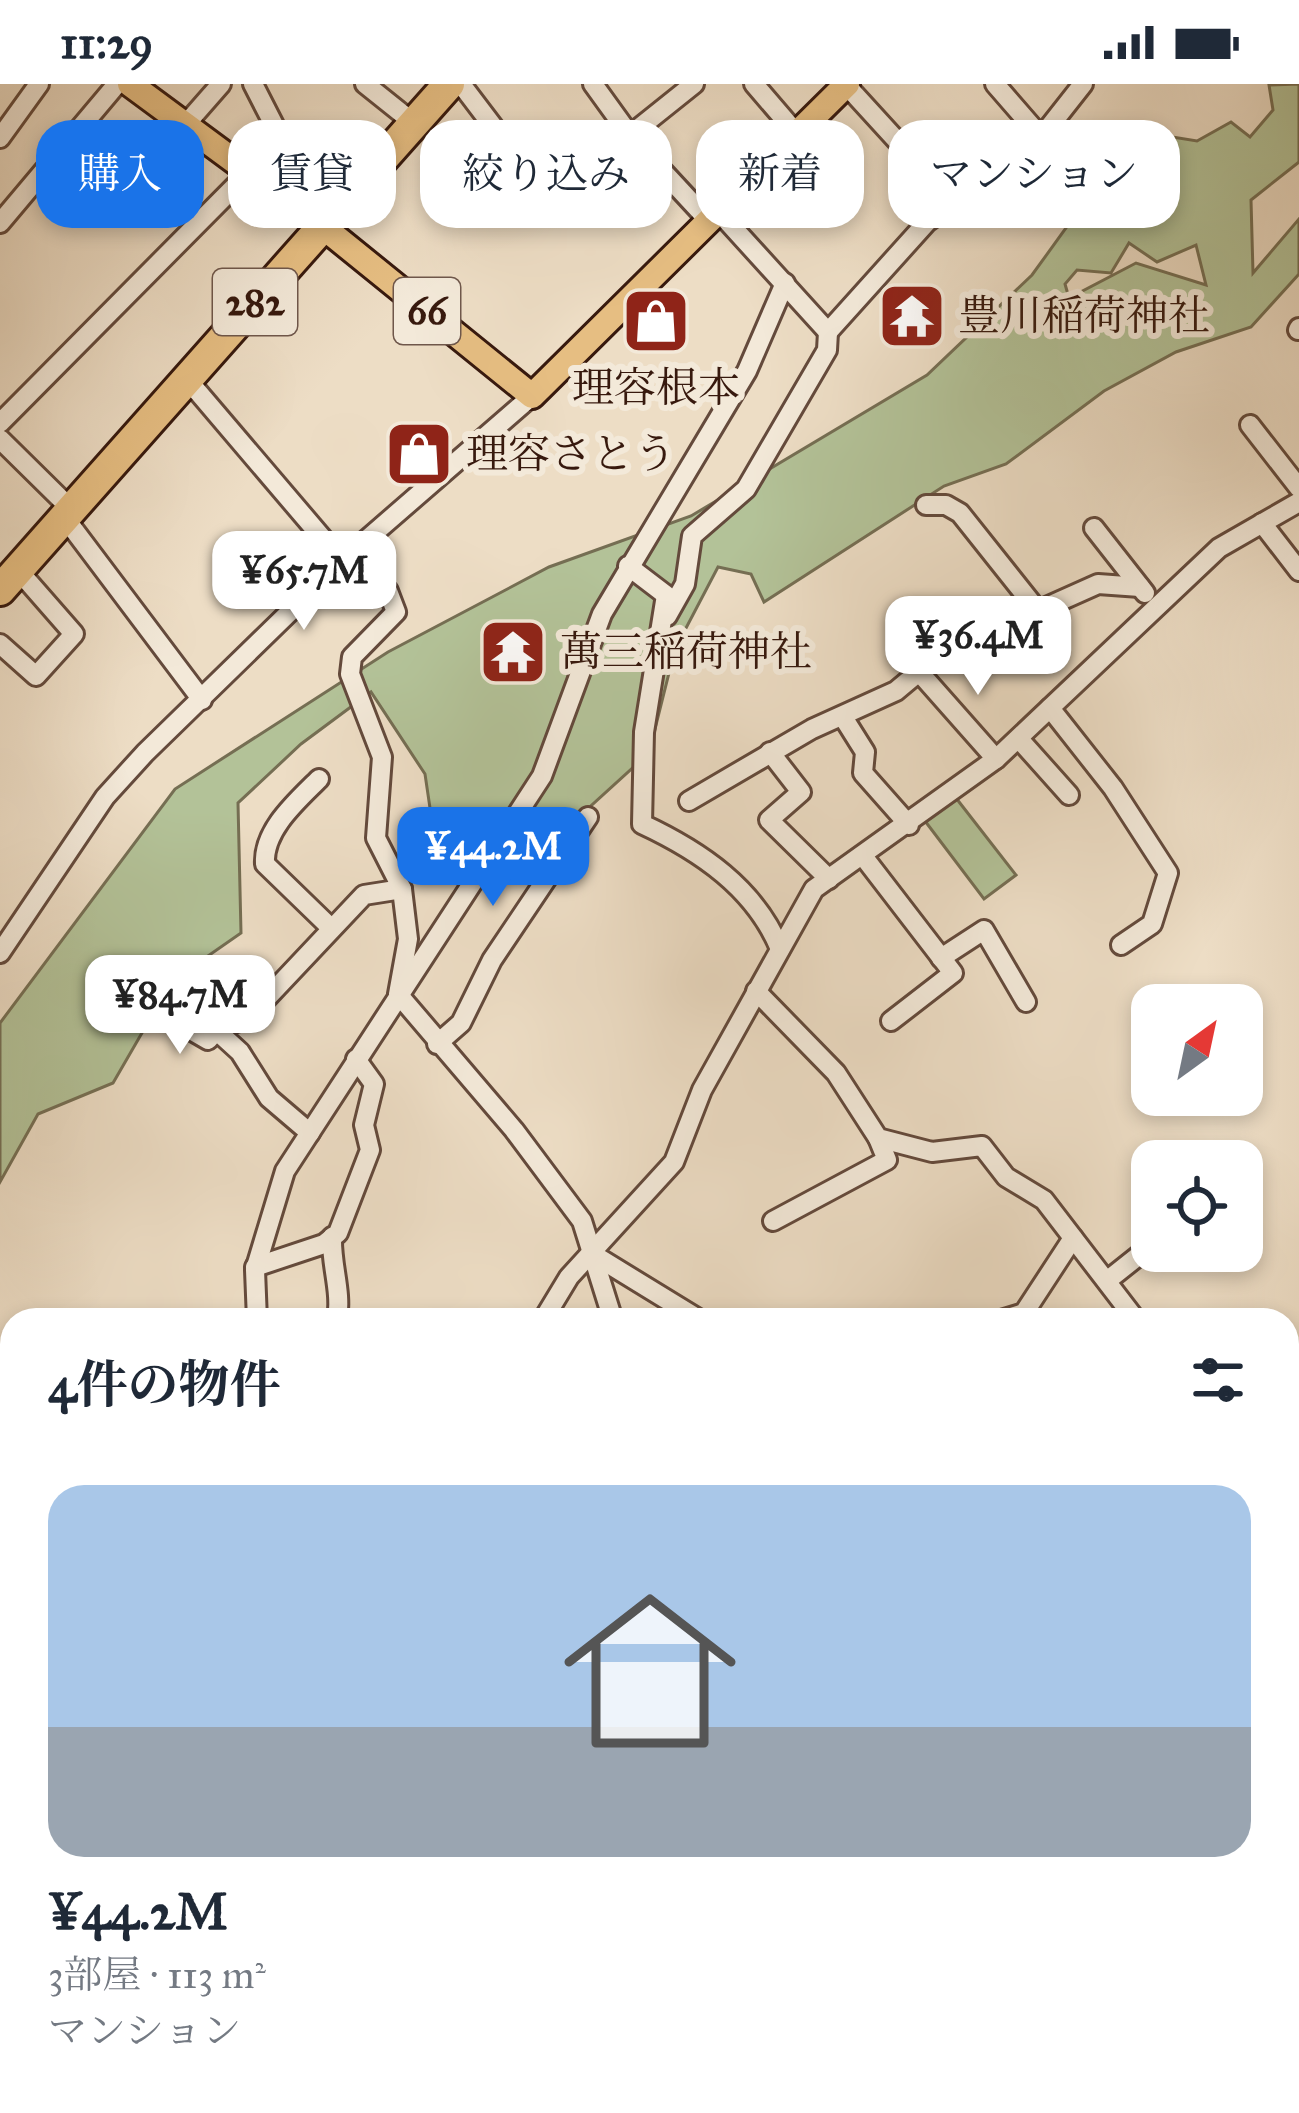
<!DOCTYPE html>
<html lang="ja">
<meta charset="utf-8">
<style>
body{margin:0;font-family:"IM FELL Great Primer","Noto Serif JP",serif;background:#f6f6f7;color:#1f2937;height:100vh;display:flex;flex-direction:column;font-size:45px;white-space:nowrap}
*{box-sizing:border-box;margin:0}
p{font-size:39px;color:#747a83}
.icon{flex:none;width:66px;height:66px;fill:none;stroke:currentColor;stroke-width:2;stroke-linecap:round;stroke-linejoin:round}
.map{position:relative;flex:1;overflow:hidden}
.side{position:absolute;left:0px;top:1224px;width:1299px;height:807px;display:flex;flex-direction:column;background:#fff;border-radius:36px 36px 0 0;box-shadow:0 6px 18px #0003}
.side>*{flex:none}
.guide{position:absolute;left:36px;top:36px;width:1227px;height:108px;display:flex;gap:24px}
.needle{width:78px;rotate:33deg}
.controls{position:absolute;left:1131px;top:900px;display:grid;gap:24px}
.controls a{display:grid;place-items:center;width:132px;height:132px;border-radius:24px;background:#fff;box-shadow:0 6px 18px #0003;font-size:60px}
.price{position:absolute;translate:-50% -102px;padding:0 27px;border-radius:24px;background:#fff;color:#222;font-size:39px;line-height:78px;filter:drop-shadow(0 3px 6px #0008)}
.price::after{content:'';position:absolute;left:50%;top:72px;width:36px;height:27px;margin-left:-18px;background:inherit;clip-path:polygon(0 0,100% 0,50% 100%)}
.price.selected{background:#1a73e8;color:#fff}
ul{padding:0;list-style:none}
li{display:grid;align-content:center;gap:24px;height:636px;padding:0 48px}
li+li{border-top:3px solid #e0e1e3}
li span{display:grid;place-items:center;height:372px;border-radius:36px;color:#555}
li>.icon{margin-inline-start:auto}
span .icon{width:216px;height:216px;fill:#fffc;stroke-width:1}
li b{font-size:51px}
h2{display:flex;justify-content:space-between;align-items:center;height:144px;padding:0 48px;font-size:51px}
.tag{padding:0 42px;border-radius:36px;background:#fff;box-shadow:0 6px 18px #0003;font-size:42px;line-height:108px}
.tag.selected{background:#1a73e8;color:#fff}
.status{display:flex;justify-content:space-between;align-items:center;height:84px;padding:0 60px;background:#fff;direction:ltr}
.status svg{height:33px;fill:currentColor}
.map>svg:first-child{display:block}
.green{fill:#b3c298;stroke:#756e53;stroke-width:3;fill-rule:evenodd}
.lines{fill:none;stroke-linecap:round;stroke-linejoin:round}
.minor-casing{stroke:#644a3c;stroke-width:24}
.major-casing{stroke:#37190e;stroke-width:30}
.highway-casing{stroke:#37190e;stroke-width:36}
.minor{stroke:#f3e9d9;stroke-width:18}
.major{stroke:#e6be82;stroke-width:24}
.highway{stroke:#e6be82;stroke-width:30}
.labels{text-anchor:middle;dominant-baseline:central;stroke-width:12;stroke-linejoin:round;paint-order:stroke}
.shield{fill:#f3e9d9;stroke:#6f574b;stroke-width:3}
.shield-label{font-size:39px;font-weight:bold;fill:#37190e}
.poi-label{font-size:42px;fill:#37190e;stroke:#f3e9d9;text-anchor:start}
</style>
<div class="status"><b>11:29</b><svg viewBox="0 0 49 12"><path d="M0 12V9h3v3zM5 12V6h3v6zM10 12V3h3v9zM15 12V0h3v12zM26 1h20v11H26zM47 4h2v5h-2z"/></svg></div>
<div class="map">
<svg width="1299" height="2029" viewBox="0 0 1299 2029">
<rect width="100%" height="100%" fill="#edddc5"/>
<filter id="stains"><feTurbulence type="fractalNoise" baseFrequency=".00167" numOctaves="4"/><feColorMatrix values="0 0 0 0 .2 0 0 0 0 .09 0 0 0 0 .02 0 0 0 .5 -.17"/></filter>
<radialGradient id="worn" r=".72"><stop offset=".6" stop-color="#630" stop-opacity="0"/><stop offset="1" stop-color="#630" stop-opacity=".3"/></radialGradient>
<!-- green -->
<g class="green">
<path d="M1299,0V78L1251,116L1253,189L1299,135V190L1251,243L1176,268L1104,307L1006,380L944,402L764,518L751,490L718,483L675,565L649,669L572,739L519,773L435,758L425,690L371,608L301,660L238,719L241,849L172,897L113,999L38,1030L0,1098V939L175,705L388,568L549,483L691,432L927,291L1032,191L1079,126L1040,85L1074,50L1106,86L1148,49L1197,57L1231,38L1250,53L1273,26L1269,1ZM1129,159L1157,178L1196,161L1206,201L1136,179L1069,214L1065,200L1077,186L1111,189Z"/>
<polygon points="956,714 1016,791 984,815 925,737"/>
</g>
<g class="lines">
<defs>
<g id="minor">
<polyline points="253,0 274,41"/>
<polyline points="365,0 415,40"/>
<polyline points="461,0 549,116 694,0"/>
<polyline points="593,0 632,54 708,136"/>
<polyline points="754,0 797,50"/>
<polyline points="995,0 1041,53"/>
<polyline points="846,1 952,117"/>
<polyline points="186,40 221,0"/>
<polyline points="0,54 39,0"/>
<polyline points="718,127 828,248 927,138 1035,61 1083,0"/>
<polyline points="0,139 117,0"/>
<polyline points="1298,246 1299,244"/>
<polyline points="187,295 342,477"/>
<polyline points="0,339 250,87"/>
<polyline points="1250,341 1299,404"/>
<polyline points="0,355 72,426"/>
<polyline points="926,421 946,421 960,429 1038,527"/>
<polyline points="65,434 202,616"/>
<polyline points="1262,439 1299,487"/>
<polyline points="1094,444 1145,509"/>
<polyline points="355,465 388,507 396,528 352,573 350,590 382,673 376,754 402,805 408,855 398,910 514,1046 582,1137 613,1236"/>
<path d="M628,482L666,511L644,648L642,740C700,767 755,804 780,865"/>
<polyline points="667,532 685,500 692,452 746,405 827,266 828,248"/>
<polyline points="0,560 36,592 74,550 18,486"/>
<polyline points="920,589 996,675"/>
<polyline points="1050,624 1113,704 1168,789 1152,840 1121,861"/>
<polyline points="843,633 865,668 863,689 909,741"/>
<polyline points="1019,655 1069,711"/>
<polyline points="770,668 801,708 769,736 829,795"/>
<path d="M319,695C297,717 263,746 265,780L331,844"/>
<polyline points="689,717 812,645 896,607 939,571 1098,500 1140,503"/>
<polyline points="863,772 953,889 891,937"/>
<polyline points="0,869 105,713 145,669 342,477 532,312"/>
<polyline points="941,874 984,846 1026,918"/>
<polyline points="756,907 836,989 878,1054 932,1068 982,1062 1006,1093 1044,1116 1136,1236"/>
<polyline points="437,960 461,939 492,876 588,733"/>
<polyline points="310,1049 269,1014 240,968 205,936 189,945 208,956 219,944 248,934 364,811 402,805"/>
<polyline points="773,1137 887,1076 878,1054"/>
<path d="M332,1153C331,1182 342,1207 337,1236"/>
<polyline points="594,1171 700,1236"/>
<polyline points="255,1183 324,1160 338,1149 370,1066 364,1041 374,1000 356,975"/>
<polyline points="1108,1196 1152,1161"/>
<polyline points="257,1236 255,1186 285,1087 542,692 602,530 747,287 785,199"/>
<polyline points="543,1236 569,1193 674,1078 702,1006 814,805 996,675 1219,464 1299,418"/>
<polyline points="1001,1236 1024,1229 1073,1154"/>
<polyline points="1287,1990 1299,1981"/>
<polyline points="0,2001 12,2002"/>
<polyline points="319,2019 384,2019"/>
<polyline points="1002,2019 1011,2029"/>
<polyline points="1038,2019 1047,2029"/>
<polyline points="1236,2029 1249,2019"/>
</g>
<polyline id="major" points="130,0 322,142 532,312 847,0"/>
<polyline id="highway" points="0,506 449,0"/>
</defs>
<!-- minor casing -->
<use href="#minor" class="minor-casing"/>
<!-- major casing -->
<use href="#major" class="major-casing"/>
<!-- highway casing -->
<use href="#highway" class="highway-casing"/>
<!-- minor -->
<use href="#minor" class="minor"/>
<!-- major -->
<use href="#major" class="major"/>
<!-- highway -->
<use href="#highway" class="highway"/>
</g>
<!-- icons -->
<defs>
<symbol id="temple-square" viewBox="-11 -11 22 22"><rect x="-9" y="-9" width="18" height="18" rx="4" fill="#8f2418" stroke="#f3e9d9"/><path d="M0-6L5-2H3V0L6.5 2.5H4V6H1.5V3h-3V6H-4V2.5H-6.5L-3 0V-2H-5Z" fill="#fff"/></symbol>
<symbol id="shop-square" viewBox="-11 -11 22 22"><rect x="-9" y="-9" width="18" height="18" rx="4" fill="#8f2418" stroke="#f3e9d9"/><path d="M-5-2.5h2.3a2.7 3.5 0 0 1 5.4 0H5L5.5 6h-11ZM-1.5-2.5h3a1.5 2.3 0 0 0-3 0Z" fill="#fff"/></symbol>
</defs>
<g fill-rule="evenodd">
<use href="#temple-square" x="874" y="194" width="76" height="76"/>
<use href="#shop-square" x="618" y="199" width="76" height="76"/>
<use href="#shop-square" x="381" y="332" width="76" height="76"/>
<use href="#temple-square" x="475" y="530" width="76" height="76"/>
</g>
<g class="labels">
<!-- shield labels -->
<g class="shield">
<rect x="213" y="185" width="84" height="66" rx="9"/>
<rect x="394" y="194" width="66" height="66" rx="9"/>
</g>
<g class="shield-label">
<text x="255" y="218">282</text>
<text x="427" y="227">66</text>
</g>
<!-- poi labels -->
<g class="poi-label">
<text x="958" y="232">豊川稲荷神社</text>
<text x="656" y="304" text-anchor="middle">理容根本</text>
<text x="466" y="370">理容さとう</text>
<text x="560" y="568">萬三稲荷神社</text>
</g>
</g>
<rect width="100%" height="100%" filter="url(#stains)"/>
<rect width="100%" height="100%" fill="url(#worn)"/>
</svg>
<div class="controls">
<a><svg class="needle" viewBox="-14 -14 28 28"><path d="M0-13l5 13h-10z" fill="#e53935"/><path d="M0 13l5-13h-10z" fill="#747a83"/></svg></a>
<a><svg class="icon" aria-label="locate" viewBox="0 0 24 24"><circle cx="12" cy="12" r="6"/><path d="M12 2v4M12 18v4M2 12h4M18 12h4"/></svg></a>
</div>
<b class="price" style="left:304px;top:549px">¥65.7M</b>
<b class="price" style="left:978px;top:614px">¥36.4M</b>
<b class="price selected" style="left:493px;top:825px">¥44.2M</b>
<b class="price" style="left:180px;top:973px">¥84.7M</b>
<div class="guide">
<a class="tag selected">購入</a>
<a class="tag">賃貸</a>
<a class="tag">絞り込み</a>
<a class="tag">新着</a>
<a class="tag">マンション</a>
</div>
<section class="side">
<h2>4件の物件<svg class="icon" aria-label="filters" viewBox="0 0 24 24"><path d="M4 7h16M4 17h16"/><circle cx="9" cy="7" r="2"/><circle cx="15" cy="17" r="2"/></svg></h2>
<ul>
<li><span style="background:linear-gradient(#a9c7e8 65%,#9aa5b1 0)"><svg class="icon" aria-label="home" viewBox="0 0 24 24"><path d="M3 11l9-7 9 7M6 9v11h12V9"/></svg></span><div><b>¥44.2M</b><p>3部屋 · 113 m²</p><p>マンション</p></div></li>
</ul>
</section>
</div>
